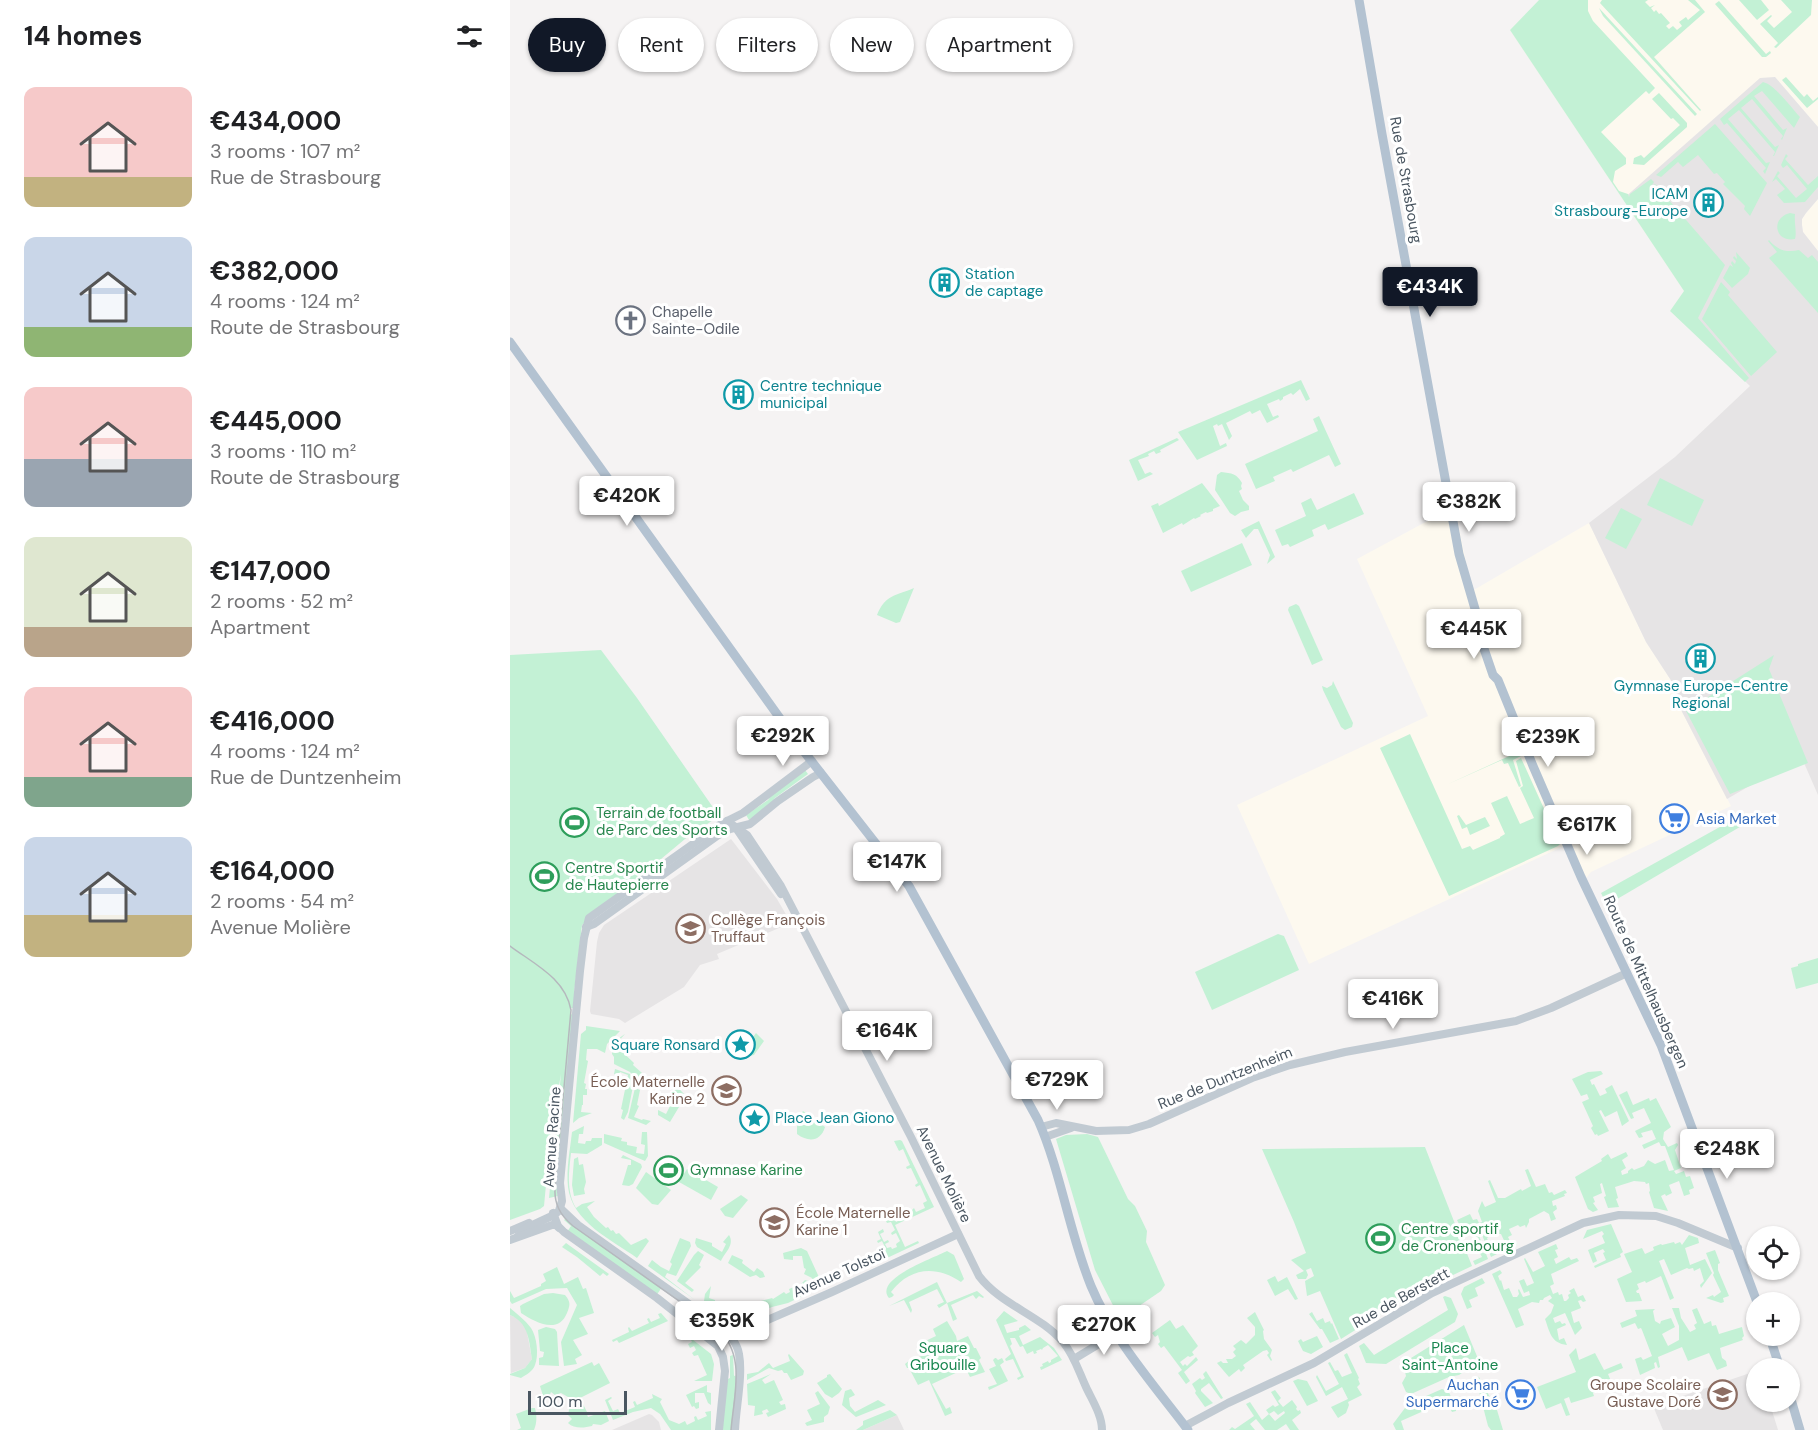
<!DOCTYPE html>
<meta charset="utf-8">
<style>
body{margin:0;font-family:"DM Sans",sans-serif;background:#f6f6f6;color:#202124;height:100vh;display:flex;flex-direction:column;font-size:22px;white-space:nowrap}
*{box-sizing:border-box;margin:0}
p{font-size:20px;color:#757577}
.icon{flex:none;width:33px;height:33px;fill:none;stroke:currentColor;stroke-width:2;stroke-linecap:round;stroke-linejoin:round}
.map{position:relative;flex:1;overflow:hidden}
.side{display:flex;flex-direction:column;background:#fff;width:510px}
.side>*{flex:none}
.guide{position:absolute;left:18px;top:18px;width:570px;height:54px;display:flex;gap:12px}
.buttons{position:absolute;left:1236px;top:1226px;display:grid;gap:12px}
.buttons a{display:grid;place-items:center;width:54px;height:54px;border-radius:50%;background:#fff;box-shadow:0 2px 4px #0004;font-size:30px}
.scale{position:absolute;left:18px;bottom:15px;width:99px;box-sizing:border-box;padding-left:6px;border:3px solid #4a5661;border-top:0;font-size:16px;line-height:21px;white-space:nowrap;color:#4a5661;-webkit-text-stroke:4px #fff;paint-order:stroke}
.price{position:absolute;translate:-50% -51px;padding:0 14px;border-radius:6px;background:#fff;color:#222;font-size:20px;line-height:39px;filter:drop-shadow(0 2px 3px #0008)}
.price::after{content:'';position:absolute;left:50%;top:36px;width:18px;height:14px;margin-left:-9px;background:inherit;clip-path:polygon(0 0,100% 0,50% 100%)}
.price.active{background:#111827;color:#fff}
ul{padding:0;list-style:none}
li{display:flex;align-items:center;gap:18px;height:150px;padding:0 24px}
li span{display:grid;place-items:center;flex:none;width:168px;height:120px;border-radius:12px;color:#555}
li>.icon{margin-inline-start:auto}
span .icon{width:72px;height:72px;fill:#fffc;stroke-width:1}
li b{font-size:26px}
h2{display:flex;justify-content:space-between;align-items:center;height:72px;padding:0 24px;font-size:26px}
.chip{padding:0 21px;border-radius:27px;background:#fff;box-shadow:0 2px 4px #0004;font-size:21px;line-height:54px}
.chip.active{background:#111827;color:#fff}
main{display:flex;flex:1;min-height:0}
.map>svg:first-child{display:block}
.commercial{fill:#fdf9ef}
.education{fill:#e6e4e5}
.green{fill:#c3f1d5}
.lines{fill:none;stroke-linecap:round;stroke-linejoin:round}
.minor{stroke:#c1cad2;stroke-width:8}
.major{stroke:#b3c2d1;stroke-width:9}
.tram{stroke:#b5b8bd;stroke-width:1.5}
.labels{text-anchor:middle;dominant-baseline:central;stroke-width:6;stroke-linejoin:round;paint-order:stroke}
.street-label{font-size:15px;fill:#4a5661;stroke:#fff}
.culture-label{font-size:15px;fill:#0d838f;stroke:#fff;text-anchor:start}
.worship-label{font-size:15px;fill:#5b616d;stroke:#fff;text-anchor:start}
.leisure-label{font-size:15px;fill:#27864d;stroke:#fff;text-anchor:start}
.shop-label{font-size:15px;fill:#366cbe;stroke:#fff;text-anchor:start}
.education-label{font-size:15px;fill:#785e54;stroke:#fff;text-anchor:start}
.park-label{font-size:15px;fill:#17864f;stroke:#fff}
</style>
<main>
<section class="side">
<h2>14 homes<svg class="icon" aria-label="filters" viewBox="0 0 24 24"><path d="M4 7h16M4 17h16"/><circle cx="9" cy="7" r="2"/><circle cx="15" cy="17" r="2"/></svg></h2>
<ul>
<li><span style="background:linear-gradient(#f6c9c9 75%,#c2b280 0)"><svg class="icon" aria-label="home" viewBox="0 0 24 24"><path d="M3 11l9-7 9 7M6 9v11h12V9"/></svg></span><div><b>€434,000</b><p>3 rooms · 107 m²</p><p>Rue de Strasbourg</p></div></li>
<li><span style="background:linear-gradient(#c9d6e8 75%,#8fb573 0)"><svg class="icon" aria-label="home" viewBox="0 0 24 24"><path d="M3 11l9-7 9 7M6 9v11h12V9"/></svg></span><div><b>€382,000</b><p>4 rooms · 124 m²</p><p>Route de Strasbourg</p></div></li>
<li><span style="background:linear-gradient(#f6c9c9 60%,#9aa5b1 0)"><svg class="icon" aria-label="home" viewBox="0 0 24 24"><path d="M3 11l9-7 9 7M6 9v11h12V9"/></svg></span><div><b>€445,000</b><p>3 rooms · 110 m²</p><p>Route de Strasbourg</p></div></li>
<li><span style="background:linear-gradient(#dfe7d0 75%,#b9a48a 0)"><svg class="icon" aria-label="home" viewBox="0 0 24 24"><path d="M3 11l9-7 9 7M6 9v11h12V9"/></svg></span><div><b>€147,000</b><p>2 rooms · 52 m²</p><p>Apartment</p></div></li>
<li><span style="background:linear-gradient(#f6c9c9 75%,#7fa58c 0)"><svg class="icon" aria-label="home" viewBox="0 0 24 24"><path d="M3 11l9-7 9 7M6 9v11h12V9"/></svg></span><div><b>€416,000</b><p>4 rooms · 124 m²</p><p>Rue de Duntzenheim</p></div></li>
<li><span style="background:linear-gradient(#c9d6e8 65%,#c2b280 0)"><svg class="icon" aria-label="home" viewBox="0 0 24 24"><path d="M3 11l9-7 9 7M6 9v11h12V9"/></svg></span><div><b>€164,000</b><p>2 rooms · 54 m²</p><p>Avenue Molière</p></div></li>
</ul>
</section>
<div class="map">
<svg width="1308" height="1430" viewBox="0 0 1308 1430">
<rect width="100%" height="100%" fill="#f5f3f3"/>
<!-- commercial -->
<g class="commercial">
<polygon points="1029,0 1308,0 1308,127 1265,77 1176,291 1162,311 1241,386 1160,311 1174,291 1000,30"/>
<polygon points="1308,199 1308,251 1293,232 1292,225 1292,219 1296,213"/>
<polygon points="945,508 962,591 1079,523 1136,642 1164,685 1168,704 1221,806 1081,872 1072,883 1054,846 799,964 727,805 918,716 847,559 936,511"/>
</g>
<!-- education -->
<g class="education">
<polygon points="1265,77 1308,127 1308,199 1296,213 1292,219 1292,225 1293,232 1308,251 1308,795 1291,756 1217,799 1168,704 1164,685 1136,642 1079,523 1165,457 1240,386 1162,311 1176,291 1113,199 1250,78"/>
<polygon points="221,839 267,899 281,923 207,954 209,959 190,965 174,987 115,1023 109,1019 81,1014 80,1011 87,942 89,933 94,925"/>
<polygon points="0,1315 7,1318 16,1327 22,1359 15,1368 1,1373"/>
<polygon points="1246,1371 1246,1401 1259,1401 1268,1430 1153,1430 1143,1406"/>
<polygon points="139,1414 142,1415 149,1422 151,1430 102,1430"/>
<polygon points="387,1415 394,1430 353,1430"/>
</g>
<!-- green -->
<g class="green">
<path d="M1029,0H1078V11L1083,21L1145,88L1139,94L1136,91L1091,132L1116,158V164L1105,171L1103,182L1109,191L1118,194L1119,197L1120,194L1141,179L1144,182L1142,185L1143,186L1145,184C1151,190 1149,193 1144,198L1148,202L1152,198L1158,199L1215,265L1188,318L1239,378L1235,382L1160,311L1174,291L1000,30Z"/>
<polygon points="1092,0 1138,0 1135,2 1140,7 1145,5 1141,8 1144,12 1146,10 1149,14 1151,13 1160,23 1156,26 1159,29 1163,26 1167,30 1172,26 1169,22 1176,17 1178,20 1190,10 1178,0 1185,0 1195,12 1144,57 1191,110 1190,111 1090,3"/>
<polygon points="1229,0 1251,0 1259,10 1247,20"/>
<polygon points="1271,0 1302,0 1301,15 1266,48 1264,47 1268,43 1250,24 1261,15 1262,16 1257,21 1264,28 1282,12"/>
<polygon points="1209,1 1256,54 1260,51 1261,53 1256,57 1252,57 1205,4"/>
<polygon points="1089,8 1187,114 1185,116 1093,16"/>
<polygon points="1276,77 1294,97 1297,94 1303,101 1308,97 1308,99 1297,108 1272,80"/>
<path d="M1253,82C1265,85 1280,106 1290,117L1284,128L1252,91L1244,96L1273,130L1277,128L1272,140L1271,139L1273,136L1242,99L1231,108L1265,147L1269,145L1264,156H1263L1265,152L1229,110L1218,119L1256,163L1260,162L1255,174L1253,171L1256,168L1217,123L1214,125L1210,119Z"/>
<polygon points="1149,93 1177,123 1177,127 1134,165 1123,164 1124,158 1131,155 1134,158 1170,125 1163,118 1161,119 1142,99"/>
<polygon points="1205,124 1257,183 1240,216 1234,209 1235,206 1213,184 1215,182 1207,173 1204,174 1188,155 1173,167 1168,162 1151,177 1146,175"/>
<polygon points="1276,154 1278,156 1275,159 1298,185 1308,176 1308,187 1295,202 1274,203 1267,195 1275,189 1266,179 1262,182 1268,171 1270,173 1267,176 1286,198 1297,189 1277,165 1273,168 1271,165"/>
<path d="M1280,213L1285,214C1284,223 1287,233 1285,239C1265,243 1260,218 1280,213Z"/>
<path d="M1259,240C1267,250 1277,253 1289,250L1298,258L1302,255L1308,262V313L1259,258L1267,252L1258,241Z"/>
<polygon points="1226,252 1240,268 1238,274 1222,288 1213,278 1220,265 1223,267 1221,263 1222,261 1225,264 1226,261 1223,258 1224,256 1227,259"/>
<polygon points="1211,282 1220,292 1218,295 1267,352 1241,376 1192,319"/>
<polygon points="791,380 800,399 796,401 790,389 783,395 781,393 773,397 773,399 770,401 769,399 757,404 763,417 768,415 769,417 757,423 750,410 742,414 740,411 716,423 722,436 719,440 712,424 708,426 707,424 703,426 710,446 716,443 717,446 687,460 668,432"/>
<polygon points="809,416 831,464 825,467 819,455 783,472 781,469 763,477 765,481 746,489 735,464 808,431 803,419"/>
<polygon points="667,438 669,440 650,450 651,452 646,454 644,451 638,454 639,456 628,460 635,474 640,472 643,474 628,481 619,460"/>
<path d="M711,472C722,473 727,474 732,483L731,486L732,489L729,491L733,500L739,506V510L731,512L725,516L720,513L705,490L707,475Z"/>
<polygon points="1150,478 1194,500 1182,526 1137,505"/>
<polygon points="692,483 710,506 703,509 703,511 697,513 696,512 690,515 691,516 685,519 684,518 673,525 672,523 653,533 641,506 648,503 649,506"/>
<polygon points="844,493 854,514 818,530 815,524 802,530 804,536 780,547 778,544 772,546 765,530 796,516 791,503 801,498 807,510"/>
<polygon points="1111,508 1132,519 1116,549 1095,538"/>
<polygon points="749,521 765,557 757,564 760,555 748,529 744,529 736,538 731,530"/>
<polygon points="732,543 742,565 681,592 671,571"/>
<path d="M404,588L390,622L386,623L367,615C375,595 385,596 404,588Z"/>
<polygon points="786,604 789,606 813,660 802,665 778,610 779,607"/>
<polygon points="91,650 127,698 209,816 175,839 72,925 64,993 64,1008 61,1008 60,1014 64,1015 46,1185 48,1196 39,1198 51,1074 41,1131 34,1206 30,1209 0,1220 0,655"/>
<polygon points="1264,655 1259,669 1298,763 1220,794 1176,711"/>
<polygon points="823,681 843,723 842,727 835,730 831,727 813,690 812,686 817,688 822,685"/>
<polygon points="900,734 952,849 960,846 963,850 990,838 990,837 995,834 981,803 997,796 1010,824 1024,818 1010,788 1013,786 1006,761 1011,758 1050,844 1048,846 939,896 870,748"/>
<polygon points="1008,752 1011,756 1003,760 1011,786 1009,787 998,763 994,764 992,760 936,785"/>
<polygon points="295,770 298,774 265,798 262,803 239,820 236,815 258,800 262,794"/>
<polygon points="1235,813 1240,821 1097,905 1091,893"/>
<polygon points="949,815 956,825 975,817 980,826 960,835 957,827 952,829 947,816"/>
<polygon points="768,934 774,936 789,970 702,1010 685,972"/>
<polygon points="1308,958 1308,983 1286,989 1281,968 1288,966 1288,964"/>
<polygon points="76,1026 110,1031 97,1044 95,1053 87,1049 77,1049 76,1060 78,1061 74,1083 76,1084 75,1089 77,1089 77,1095 73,1095 73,1105 72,1105 71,1112 82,1113 69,1118 63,1123 71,1034 76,1030"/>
<polygon points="246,1033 254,1041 244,1055 234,1057 227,1052 227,1048 238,1044"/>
<path d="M115,1034L105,1045L124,1063L123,1065L132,1073L131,1075L137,1083L145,1076L146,1077L136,1087L128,1084L120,1072L104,1064V1057L102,1054C102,1045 108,1038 115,1034Z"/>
<polygon points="105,1069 120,1074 124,1081 118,1112 114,1120 111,1118 113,1110 111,1109 118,1075 110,1072 108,1076 104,1074"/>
<polygon points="1091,1071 1093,1074 1080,1080 1082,1085 1084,1084 1090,1096 1097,1093 1095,1089 1102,1085 1119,1121 1112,1126 1107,1111 1095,1117 1091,1110 1089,1111 1099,1131 1088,1136 1087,1134 1085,1135 1081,1128 1083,1126 1072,1102 1079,1099 1077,1094 1071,1096 1062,1079 1078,1072"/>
<polygon points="159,1078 174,1094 175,1097 160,1122 148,1115 148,1110 156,1114 163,1100 159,1097 164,1087 156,1082"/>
<polygon points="125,1088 130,1090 127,1105 129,1106 124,1117 132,1120 133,1119 141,1121 136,1125 118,1118"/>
<polygon points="1117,1091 1123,1105 1139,1098 1140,1101 1146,1098 1161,1127 1154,1132 1153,1139 1158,1147 1167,1143 1168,1145 1165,1150 1171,1168 1164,1171 1166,1174 1174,1171 1176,1177 1180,1176 1184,1188 1179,1190 1180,1194 1174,1196 1169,1181 1159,1185 1162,1193 1156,1196 1155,1194 1151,1196 1158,1211 1144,1208 1139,1192 1140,1191 1139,1183 1136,1184 1135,1182 1124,1181 1105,1187 1108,1198 1106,1199 1109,1207 1098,1208 1094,1197 1096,1196 1092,1183 1090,1184 1092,1193 1083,1197 1085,1202 1083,1203 1088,1210 1083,1212 1078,1209 1065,1177 1092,1161 1091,1159 1098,1154 1101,1159 1116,1152 1118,1156 1112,1160 1116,1168 1111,1171 1112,1175 1118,1173 1118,1171 1122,1168 1124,1170 1134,1166 1138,1160 1145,1164 1155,1160 1159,1171 1164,1170 1155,1146 1151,1146 1149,1142 1134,1149 1132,1145 1146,1139 1142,1130 1131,1133 1133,1137 1129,1138 1125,1131 1141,1123 1134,1108 1122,1113 1124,1118 1121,1119 1109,1095"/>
<path d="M293,1111L315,1127C311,1141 299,1143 287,1134V1120Z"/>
<path d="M74,1126L73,1134H69L68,1143L75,1144L76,1141H81L82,1138H92V1145L77,1154L61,1153C59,1171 56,1191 66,1208L72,1204L85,1201L77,1207L84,1217L96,1228L98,1227L101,1231L103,1230L106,1234L109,1233L121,1245L136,1238L139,1241L127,1258C102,1240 62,1222 58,1187C56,1169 60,1150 62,1132Z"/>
<polygon points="132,1132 137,1132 138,1156 135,1161 94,1143 94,1134 112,1138 111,1141 117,1142 117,1145 127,1147 126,1153 134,1154 135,1145 131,1144"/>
<polygon points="577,1134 588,1137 618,1199 625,1206 637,1231 636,1242 655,1285 651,1291 610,1319 585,1270 546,1139 556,1135"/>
<polygon points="390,1140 392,1141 424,1207 385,1225 395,1247 408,1241 409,1243 377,1258 372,1251 376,1249 372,1241 368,1243 367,1241 371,1239 368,1232 373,1229 374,1232 370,1234 374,1242 378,1240 379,1242 375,1244 377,1248 381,1247 382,1249 387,1247 386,1244 390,1241 386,1233 382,1235 381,1233 385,1230 381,1222 377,1223 376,1221 384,1217 386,1222 392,1219 391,1215 392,1214 394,1218 403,1214 402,1210 404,1208 406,1212 415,1208 413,1203 417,1201 410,1185 406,1187 405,1185 408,1183 401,1168 397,1169 396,1167 400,1165 393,1149 389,1151 384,1141"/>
<path d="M915,1147L947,1229L968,1233L978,1259L965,1265L963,1261L972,1257L965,1244L970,1242C967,1235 964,1236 959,1232L950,1236L962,1266L901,1295L831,1339L810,1291L797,1296L795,1281L804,1276L801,1268L796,1270L798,1275L796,1279H788L786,1275L794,1271L781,1260L796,1253L784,1222L752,1149Z"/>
<polygon points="113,1155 131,1164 132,1167 123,1184 119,1186 112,1185 118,1165 121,1165 121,1160 111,1158"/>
<polygon points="68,1157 69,1165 73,1164 76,1182 74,1189 75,1194 64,1196 62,1185 64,1159"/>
<polygon points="177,1169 208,1187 201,1200 169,1182"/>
<polygon points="1018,1169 1026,1187 1035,1184 1039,1193 1042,1192 1044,1195 1055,1190 1057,1193 1054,1194 1055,1196 1042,1201 1043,1206 1046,1205 1047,1209 1043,1212 1046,1219 1041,1221 1039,1214 1034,1211 1019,1219 1019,1222 1016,1228 1015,1225 1010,1227 1008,1225 999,1229 1002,1235 998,1237 1001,1243 1006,1241 1007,1245 998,1249 991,1234 983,1234 977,1238 979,1244 981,1243 987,1254 981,1257 970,1230 950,1226 947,1220 960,1214 963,1220 967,1219 969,1223 972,1222 968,1211 972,1201 975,1207 986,1202 978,1181 980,1180 988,1198 995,1198 1011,1189 1012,1191 1021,1186 1015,1170"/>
<polygon points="136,1172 161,1190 148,1205 142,1204 126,1188"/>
<polygon points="231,1195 238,1200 223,1218 215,1216 210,1209"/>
<polygon points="57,1217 152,1287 146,1296 57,1232 61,1226 54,1220"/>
<polygon points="1101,1224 1113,1252 1110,1254 1111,1257 1085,1268 1084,1266 1096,1260 1093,1253 1095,1252 1093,1249 1084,1253 1087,1261 1083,1263 1078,1250 1095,1243 1092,1236 1094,1234 1092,1231 1073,1239 1077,1230"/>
<path d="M219,1235C225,1245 215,1252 211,1261L187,1247L185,1243L186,1238L202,1243V1246L212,1252L216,1244L213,1242Z"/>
<polygon points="1179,1235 1188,1238 1189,1243 1175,1248 1180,1265 1195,1259 1202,1273 1191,1288 1190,1285 1194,1281 1190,1268 1184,1271 1183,1268 1179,1269 1177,1268 1161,1275 1154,1259 1149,1261 1164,1298 1160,1300 1151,1276 1136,1283 1135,1281 1127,1284 1129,1289 1126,1291 1127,1293 1129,1293 1132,1301 1116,1302 1107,1279 1122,1272 1114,1254 1132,1248 1135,1254 1144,1250 1143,1247 1151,1244 1152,1245 1164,1242 1165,1244 1170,1242 1172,1245"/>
<polygon points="170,1238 180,1242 181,1246 166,1276 157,1273 155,1277 185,1300 138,1266 142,1260 151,1267 159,1271 162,1264 160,1262"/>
<polygon points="56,1243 99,1274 97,1276 93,1273 90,1276 67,1257 52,1247"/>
<path d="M1046,1244L1048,1249L1045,1250L1048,1257L1044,1259L1046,1264L1059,1257L1061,1260L1067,1258L1069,1261L1041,1274L1044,1284L1040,1286L1043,1294L1048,1292L1049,1295L1052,1294L1054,1301H1056L1059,1298L1058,1295L1061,1293L1059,1291L1064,1288L1068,1297L1073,1295L1076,1301L1073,1302L1071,1300L1068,1301L1071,1308L1061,1312L1064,1323L1069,1321L1072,1328L1065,1335L1055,1313L1043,1318L1045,1323L1050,1321L1052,1324L1055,1323L1056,1325L1047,1329L1049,1340L1054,1338L1057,1345C1041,1343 1040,1333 1035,1319L1041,1313L1044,1305L1038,1301L1042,1298L1040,1295L1034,1298L1033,1300H1030L1029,1303L1022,1302L1008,1309L1014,1325L1006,1328L982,1274L990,1270L992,1273L988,1276L990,1281L991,1280L994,1290L999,1288L1003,1297H1007L1009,1294L1008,1290L1009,1289L1013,1297L1020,1295L1019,1291L1014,1293L1009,1281L1014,1279L1017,1286L1024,1283L1014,1259L1015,1258L1023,1272L1035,1266L1028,1252Z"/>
<polygon points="291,1248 297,1251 313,1286 278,1303 262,1307 225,1323 221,1323 208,1313 205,1314 187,1301 201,1309 202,1306 194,1301 195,1294 201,1286 199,1298 205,1300 205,1302 214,1305 215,1304 224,1309 226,1305 231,1307 232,1309 241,1307 241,1305 246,1303 248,1306 252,1304 251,1301 262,1298 263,1299 274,1292 276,1294 280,1292 279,1289 284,1287 286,1289 295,1280 301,1282 302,1278 294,1274 296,1269 294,1268 292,1256 283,1256 283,1260 274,1259 273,1253"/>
<polygon points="1205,1250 1210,1263 1208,1264 1208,1270 1219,1296 1213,1298 1214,1302 1211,1303 1196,1298 1203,1295 1204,1297 1211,1292 1203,1275 1204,1273 1196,1253"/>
<polygon points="188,1251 194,1255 189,1265 191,1267 175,1283 184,1290 182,1292 167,1281 184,1255"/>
<path d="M437,1251L444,1255L454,1279L451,1282C426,1265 400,1267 381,1292L384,1295L382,1297L379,1298C363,1279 424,1258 437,1251Z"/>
<polygon points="222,1255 233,1260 232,1263 244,1272 247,1268 253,1272 255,1277 250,1278 246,1275 240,1277 218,1263"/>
<polygon points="47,1267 54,1284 68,1277 73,1289 76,1288 84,1313 69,1318 78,1334 63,1340 72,1355 65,1359 67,1364 54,1366 51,1342 67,1305 57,1288 36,1289 2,1304 0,1301 0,1291 4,1298 31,1286 31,1284 36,1281 33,1274"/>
<polygon points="765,1276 768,1282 777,1277 788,1299 785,1300 778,1289 765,1296 757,1280"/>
<polygon points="972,1278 975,1283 965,1288 968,1296 959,1300 962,1307 957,1309 951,1294 954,1287"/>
<polygon points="427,1282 437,1303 467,1291 474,1297 473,1298 469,1296 466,1299 463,1295 441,1305 447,1319 443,1321 437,1303 429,1308 427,1305 434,1302 427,1289 399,1302 402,1310 401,1313 394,1300 379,1306"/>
<path d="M43,1293L55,1295C61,1302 60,1305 57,1313C48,1335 25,1322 11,1313L10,1306L13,1304L34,1294Z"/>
<polygon points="935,1296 941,1298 948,1314 945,1322 876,1364 856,1363 849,1346 854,1343 864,1355 938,1310 933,1297"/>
<path d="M0,1308C7,1314 15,1320 21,1328C27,1337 29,1355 25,1365C23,1371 16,1375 11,1378L0,1375V1374L15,1368L22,1359C19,1341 19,1323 0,1315Z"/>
<polygon points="1162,1308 1169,1308 1171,1318 1180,1332 1186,1329 1184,1325 1187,1323 1182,1310 1187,1308 1194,1324 1201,1321 1202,1326 1206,1325 1209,1334 1232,1327 1234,1336 1232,1338 1233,1340 1210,1348 1212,1358 1216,1361 1217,1366 1207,1370 1199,1353 1178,1361 1172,1347 1148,1357 1150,1367 1148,1368 1146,1362 1144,1363 1145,1368 1130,1375 1125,1359 1131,1357 1133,1360 1142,1356 1132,1330 1131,1328 1128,1329 1125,1323 1112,1328 1110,1323 1127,1316 1125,1310 1145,1309 1143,1311 1145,1321 1150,1324 1151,1321 1161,1318 1165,1327 1152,1334 1158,1346 1169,1340 1169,1326"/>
<polygon points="494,1311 508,1321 494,1325 497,1333 509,1330 509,1328 515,1325 521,1330 509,1336 513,1345 530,1337 544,1348 552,1360 531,1370 530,1367 533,1366 532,1364 538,1361 539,1363 541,1362 541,1360 548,1356 538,1345 533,1348 532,1350 531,1349 526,1351 527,1353 524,1354 523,1351 517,1354 513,1346 510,1347 505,1338 500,1338 502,1344 500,1346 514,1377 508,1380 507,1378 511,1376 503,1359 496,1361 495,1359 501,1354 486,1320"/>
<polygon points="745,1312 754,1330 753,1331 754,1339 762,1350 760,1356 762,1360 761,1361 757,1355 759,1353 757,1350 753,1351 733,1365 735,1368 731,1372 729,1369 719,1377 707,1363 711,1361 713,1363 718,1363 716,1359 722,1359 726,1356 723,1352 726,1349 723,1346 731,1340 736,1344 745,1335 745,1327 737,1318"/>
<polygon points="802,1312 807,1321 813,1318 815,1323 820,1321 821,1324 822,1323 829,1339 820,1343 812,1329 810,1329 799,1314"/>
<polygon points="151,1313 158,1321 109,1343 107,1340 103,1342 102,1340 119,1332 118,1328 119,1327 122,1331 139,1323 137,1319 139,1318 141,1322 150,1318 148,1314"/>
<polygon points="660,1320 666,1329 673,1325 688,1346 682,1352 684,1355 680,1357 678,1356 670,1362 673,1366 675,1364 677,1366 686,1357 688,1360 674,1372 680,1381 676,1384 668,1373 672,1370 654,1346 651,1348 648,1344 650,1342 648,1335 645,1337 642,1333"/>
<polygon points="437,1321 446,1336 447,1341 458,1336 464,1348 466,1348 471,1358 469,1360 475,1372 460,1377 457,1371 451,1373 450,1371 422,1384 436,1409 440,1407 442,1413 435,1416 419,1380 408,1385 399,1368 397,1368 395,1364 400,1360 414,1355 409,1344 426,1336 423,1329"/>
<polygon points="954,1325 969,1361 949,1375 939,1377 901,1394 896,1392 892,1383 896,1376 893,1363"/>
<polygon points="36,1327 45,1329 47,1332 49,1366 29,1365 29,1358 33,1357 34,1352 30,1351 28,1330"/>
<polygon points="178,1336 201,1354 204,1364 202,1381 184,1381 197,1375 188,1355 184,1356 182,1353 186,1350 184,1346 180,1348 178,1344 182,1342 180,1338 176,1340"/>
<polygon points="807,1336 813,1347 801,1354 793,1351 788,1341 791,1339 793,1342"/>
<polygon points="1066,1348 1069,1360 1085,1353 1094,1370 1111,1363 1113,1368 1098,1374 1103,1386 1083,1393 1084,1396 1061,1403 1059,1397 1054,1399 1060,1415 1056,1416 1051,1403 1036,1409 1027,1387 1066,1372 1059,1355"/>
<polygon points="837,1353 849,1378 848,1379 850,1384 847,1387 852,1395 838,1402 839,1405 836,1413 828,1418 821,1407 838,1399 832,1387 816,1396 806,1377 807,1375 816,1391 829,1384 818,1363 820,1362 825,1371 828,1370 832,1377 842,1373 834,1355"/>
<polygon points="279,1354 294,1371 293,1375 281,1380 277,1373 274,1373 272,1370 268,1371 259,1368 237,1380 237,1374 248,1372 259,1363 263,1368 280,1361 278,1355"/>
<polygon points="223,1355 224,1376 227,1375 223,1430 212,1430 216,1380 220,1378 220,1356"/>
<polygon points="485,1358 486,1358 488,1360 492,1358 494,1362 490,1365 498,1381 479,1390 478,1387 487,1384 479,1369 486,1366 483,1360"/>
<path d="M82,1362L84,1366L89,1363L100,1383L70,1398L77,1412H76L78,1417L95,1411L99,1421L91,1425L83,1424L82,1426C74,1428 64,1429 58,1423L62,1419L58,1415L60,1405L58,1397L51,1393L45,1395L41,1392L39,1397L34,1399L30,1386Z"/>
<polygon points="696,1371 713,1398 711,1399 699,1383 691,1389 691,1391 703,1403 695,1407 685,1393 686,1391 682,1384 690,1378 692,1380 695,1378 693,1374"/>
<polygon points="261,1374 252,1380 255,1384 264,1380 273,1400 269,1402 271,1405 275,1404 276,1409 258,1417 256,1413 259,1412 257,1409 252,1411 253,1414 244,1416 245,1406 238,1405 237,1384"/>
<polygon points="320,1374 332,1389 329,1393 322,1398 315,1394 307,1383 317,1377 317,1375"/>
<polygon points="965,1376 969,1377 987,1410 993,1430 981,1430 978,1426"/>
<polygon points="788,1379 797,1381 808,1401 797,1406 783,1381"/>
<polygon points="197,1385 197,1392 201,1393 201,1405 198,1403 194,1393 185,1393 185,1403 189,1402 189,1408 186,1409 184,1406 182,1407 176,1395"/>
<polygon points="341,1389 345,1395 339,1398 340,1406 345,1412 368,1400 376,1405 346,1417 332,1405 335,1391"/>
<polygon points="932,1389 939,1392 946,1410 946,1411 942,1412 936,1401 891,1421 894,1430 886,1430 883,1424 898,1404"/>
<polygon points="765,1390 771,1398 768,1401 773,1407 782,1400 787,1407 786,1409 788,1411 790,1410 791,1413 782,1420 789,1430 780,1430 776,1424 767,1430 755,1430 746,1419 740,1424 745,1430 719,1430 722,1427 725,1429 744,1416 736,1404 740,1402 752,1420 759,1414 765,1421 775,1413 774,1411 768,1415 764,1411 759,1414 756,1410 763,1405 765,1407 769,1405 761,1392"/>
<polygon points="308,1391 320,1407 318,1414 314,1417 314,1422 297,1426 295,1423 302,1420 297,1410 310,1404 305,1393"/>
<polygon points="142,1394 152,1399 150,1402 159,1420 169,1424 175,1421 177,1425 185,1421 184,1417 186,1416 188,1420 197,1416 195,1412 201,1411 201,1430 161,1430 150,1414 141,1408 123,1412 103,1420 95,1400 101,1397 102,1398 98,1401 103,1411 108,1409 110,1413 125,1407 123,1402 125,1401 127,1405 143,1398"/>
<path d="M22,1408H25C27,1416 27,1423 24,1430H7L11,1428L6,1414Z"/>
<polygon points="380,1410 387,1415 353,1430 346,1430 353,1425 353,1421"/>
</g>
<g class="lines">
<!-- minor -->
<g class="minor">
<path d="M217,821L237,835L271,886L401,1137L469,1276C491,1305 530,1315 553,1342C564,1355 569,1372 576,1387C582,1400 592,1415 592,1430"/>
<polyline points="226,828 271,894"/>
<polyline points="76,927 84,924 207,836 220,829 240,824 268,801 303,777 311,773"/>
<polyline points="531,1127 546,1123 586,1131 619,1130 639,1124 742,1078 780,1065 835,1052 1006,1021 1041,1008 1117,973"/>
<polyline points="535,1137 561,1128"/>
<path d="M50,1208L68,1225L207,1324C216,1331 227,1341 229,1354C233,1375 226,1407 225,1430"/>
<polyline points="43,1213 48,1226 54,1232 147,1298 208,1346 213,1357 215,1371 209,1430"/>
<polyline points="0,1231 19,1223"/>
<polyline points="8,1236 16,1228 44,1215 49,1211 52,1201 50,1183 70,971 74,938 79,918 211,824 233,813 302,761"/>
<polyline points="0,1240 42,1225 46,1225 49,1228"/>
<polyline points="201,1339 207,1340 214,1339 322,1292 448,1234"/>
<polyline points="564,1359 602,1336 606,1331"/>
<polyline points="675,1426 718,1403 804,1363 922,1293 1073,1223 1109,1215 1146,1216 1168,1223 1228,1248"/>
</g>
<!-- major -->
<g class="major">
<polyline points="849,0 872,134 949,554 970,626 971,640 983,675 988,680 1023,766 1071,877 1151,1045 1247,1302"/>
<path d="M0,342L292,749L399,886L528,1120C551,1172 559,1232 581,1286C603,1339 644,1385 678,1430"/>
<polyline points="1259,1335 1270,1368"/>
<polyline points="1280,1396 1290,1430"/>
</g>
<!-- tram -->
<path class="tram" d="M0,946C24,964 55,978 61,1010L45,1187C44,1204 50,1215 63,1226L206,1327C237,1354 224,1394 221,1430"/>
</g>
<!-- icons -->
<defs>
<symbol id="building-ring" viewBox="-11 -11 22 22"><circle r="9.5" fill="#fff" stroke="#0f9aa8" stroke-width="1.5"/><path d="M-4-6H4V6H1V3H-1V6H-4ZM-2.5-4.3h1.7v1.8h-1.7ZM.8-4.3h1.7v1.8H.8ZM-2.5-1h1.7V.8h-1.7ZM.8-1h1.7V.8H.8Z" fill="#0f9aa8"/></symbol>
<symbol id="church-ring" viewBox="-11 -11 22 22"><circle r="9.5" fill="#fff" stroke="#6b7280" stroke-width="1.5"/><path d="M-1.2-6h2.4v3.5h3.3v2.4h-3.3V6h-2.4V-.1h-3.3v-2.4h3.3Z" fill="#6b7280"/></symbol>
<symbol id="supermarket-ring" viewBox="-11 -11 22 22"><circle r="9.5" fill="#fff" stroke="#3f7fe0" stroke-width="1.5"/><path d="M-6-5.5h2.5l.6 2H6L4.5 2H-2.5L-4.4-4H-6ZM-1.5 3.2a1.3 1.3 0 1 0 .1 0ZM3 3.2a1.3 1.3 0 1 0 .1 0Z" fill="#3f7fe0"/></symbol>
<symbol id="stadium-ring" viewBox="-11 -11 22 22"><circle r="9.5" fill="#fff" stroke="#2e9e5b" stroke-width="1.5"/><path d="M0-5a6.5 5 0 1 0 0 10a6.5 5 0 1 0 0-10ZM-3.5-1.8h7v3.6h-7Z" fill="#2e9e5b"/></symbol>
<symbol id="school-ring" viewBox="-11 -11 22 22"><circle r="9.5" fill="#fff" stroke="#8d6e63" stroke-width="1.5"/><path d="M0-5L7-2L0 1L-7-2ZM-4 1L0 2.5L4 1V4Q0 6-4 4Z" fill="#8d6e63"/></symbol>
<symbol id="sight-ring" viewBox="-11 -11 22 22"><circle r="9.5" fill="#fff" stroke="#0f9aa8" stroke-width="1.5"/><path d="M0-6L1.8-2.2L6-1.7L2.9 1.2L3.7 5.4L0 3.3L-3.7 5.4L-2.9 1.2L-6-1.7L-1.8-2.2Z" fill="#0f9aa8"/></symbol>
</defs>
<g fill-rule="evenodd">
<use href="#building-ring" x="1182" y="186" width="33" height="33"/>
<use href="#building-ring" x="418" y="266" width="33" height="33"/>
<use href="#church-ring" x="104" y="304" width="33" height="33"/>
<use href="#building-ring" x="212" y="378" width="33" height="33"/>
<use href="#building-ring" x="1174" y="642" width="33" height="33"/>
<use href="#supermarket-ring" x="1148" y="802" width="33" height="33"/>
<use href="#stadium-ring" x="48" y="806" width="33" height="33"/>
<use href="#stadium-ring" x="18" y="860" width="33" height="33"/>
<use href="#school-ring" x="164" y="912" width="33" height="33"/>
<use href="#sight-ring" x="214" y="1028" width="33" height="33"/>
<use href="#school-ring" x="200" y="1074" width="33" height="33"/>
<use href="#sight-ring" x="228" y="1102" width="33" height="33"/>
<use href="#stadium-ring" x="142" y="1154" width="33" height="33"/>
<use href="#school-ring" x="248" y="1206" width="33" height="33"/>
<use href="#stadium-ring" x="854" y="1222" width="33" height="33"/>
<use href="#supermarket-ring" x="994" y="1378" width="33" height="33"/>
<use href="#school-ring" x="1196" y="1378" width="33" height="33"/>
</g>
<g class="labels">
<!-- street labels -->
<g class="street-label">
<text transform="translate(896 180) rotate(80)">Rue de Strasbourg</text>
<text transform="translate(1136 982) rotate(66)">Route de Mittelhausbergen</text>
<text transform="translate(715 1078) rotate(-22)">Rue de Duntzenheim</text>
<text transform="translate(42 1137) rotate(-86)">Avenue Racine</text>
<text transform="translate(434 1174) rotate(64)">Avenue Molière</text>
<text transform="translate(329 1273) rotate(-24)">Avenue Tolstoï</text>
<text transform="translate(891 1298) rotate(-29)">Rue de Berstett</text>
</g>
<!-- culture labels -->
<g class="culture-label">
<text x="1178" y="194" text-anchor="end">ICAM<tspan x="1178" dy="17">Strasbourg-Europe</tspan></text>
<text x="455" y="274">Station<tspan x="455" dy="17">de captage</tspan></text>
<text x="250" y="386">Centre technique<tspan x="250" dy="17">municipal</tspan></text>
<text x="1191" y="686" text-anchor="middle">Gymnase Europe-Centre<tspan x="1191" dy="17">Regional</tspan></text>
<text x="210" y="1045" text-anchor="end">Square Ronsard</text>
<text x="265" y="1118">Place Jean Giono</text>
</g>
<!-- worship labels -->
<g class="worship-label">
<text x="142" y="312">Chapelle<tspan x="142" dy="17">Sainte-Odile</tspan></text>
</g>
<!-- leisure labels -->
<g class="leisure-label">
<text x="86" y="813">Terrain de football<tspan x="86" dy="17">de Parc des Sports</tspan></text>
<text x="55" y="868">Centre Sportif<tspan x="55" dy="17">de Hautepierre</tspan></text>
<text x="180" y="1170">Gymnase Karine</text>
<text x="891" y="1229">Centre sportif<tspan x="891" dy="17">de Cronenbourg</tspan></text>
</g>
<!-- shop labels -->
<g class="shop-label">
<text x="1186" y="819">Asia Market</text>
<text x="989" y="1385" text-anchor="end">Auchan<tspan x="989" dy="17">Supermarché</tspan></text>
</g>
<!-- education labels -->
<g class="education-label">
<text x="201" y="920">Collège François<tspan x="201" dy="17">Truffaut</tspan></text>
<text x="195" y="1082" text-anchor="end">École Maternelle<tspan x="195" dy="17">Karine 2</tspan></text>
<text x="286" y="1213">École Maternelle<tspan x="286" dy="17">Karine 1</tspan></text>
<text x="1191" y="1385" text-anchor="end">Groupe Scolaire<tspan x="1191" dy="17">Gustave Doré</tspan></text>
</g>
<!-- park labels -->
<g class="park-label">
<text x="433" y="1348">Square<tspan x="433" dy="17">Gribouille</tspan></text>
<text x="940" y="1348">Place<tspan x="940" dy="17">Saint-Antoine</tspan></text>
</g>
</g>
</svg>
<div class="buttons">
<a><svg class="icon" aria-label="locate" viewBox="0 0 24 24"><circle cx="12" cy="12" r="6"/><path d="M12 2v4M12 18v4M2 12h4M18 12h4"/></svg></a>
<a>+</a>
<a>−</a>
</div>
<div class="scale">100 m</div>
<b class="price active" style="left:920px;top:318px">€434K</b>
<b class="price" style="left:117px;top:527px">€420K</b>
<b class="price" style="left:959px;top:533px">€382K</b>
<b class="price" style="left:964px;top:660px">€445K</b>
<b class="price" style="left:273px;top:767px">€292K</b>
<b class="price" style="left:1038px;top:768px">€239K</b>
<b class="price" style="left:1077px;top:856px">€617K</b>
<b class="price" style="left:387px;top:893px">€147K</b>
<b class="price" style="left:883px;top:1030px">€416K</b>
<b class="price" style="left:377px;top:1062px">€164K</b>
<b class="price" style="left:547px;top:1111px">€729K</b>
<b class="price" style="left:1217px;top:1180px">€248K</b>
<b class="price" style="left:212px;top:1352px">€359K</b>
<b class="price" style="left:594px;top:1356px">€270K</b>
<div class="guide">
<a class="chip active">Buy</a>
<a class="chip">Rent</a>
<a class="chip">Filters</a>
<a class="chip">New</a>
<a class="chip">Apartment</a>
</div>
</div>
</main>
